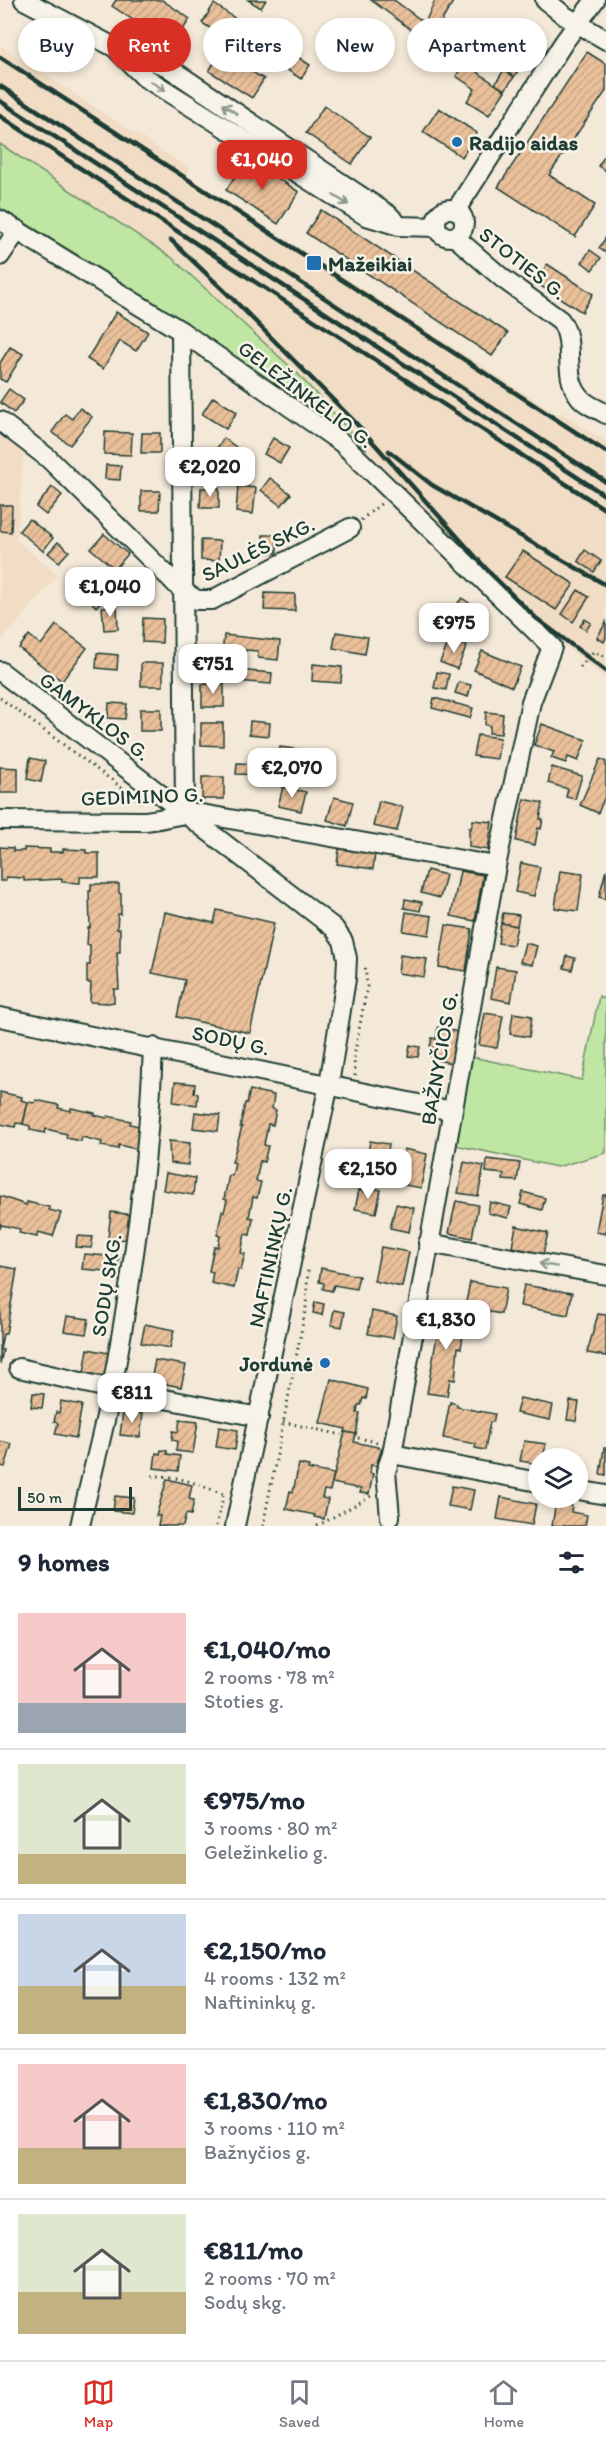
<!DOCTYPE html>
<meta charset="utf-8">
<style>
body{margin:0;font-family:Itim,sans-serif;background:#f6f6f7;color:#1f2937;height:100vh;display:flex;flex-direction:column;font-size:22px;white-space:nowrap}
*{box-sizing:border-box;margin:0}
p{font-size:20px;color:#747a83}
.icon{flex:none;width:33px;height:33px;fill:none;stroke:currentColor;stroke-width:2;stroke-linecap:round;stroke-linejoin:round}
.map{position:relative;height:1526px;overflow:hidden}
.panel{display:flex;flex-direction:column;background:#fff;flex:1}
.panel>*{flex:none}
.guide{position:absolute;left:18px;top:18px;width:570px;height:54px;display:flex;gap:12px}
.tools{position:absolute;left:528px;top:1448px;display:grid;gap:12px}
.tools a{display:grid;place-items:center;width:60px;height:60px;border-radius:50%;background:#fff;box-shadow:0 3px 9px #0003;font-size:30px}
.scale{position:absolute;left:18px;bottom:15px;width:114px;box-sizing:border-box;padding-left:6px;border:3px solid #1f3d34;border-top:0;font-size:16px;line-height:21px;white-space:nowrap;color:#1f3d34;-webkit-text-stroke:4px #f7f3e8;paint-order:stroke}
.price{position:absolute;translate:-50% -51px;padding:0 14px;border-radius:12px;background:#fff;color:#222;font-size:20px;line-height:39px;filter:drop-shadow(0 2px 3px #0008)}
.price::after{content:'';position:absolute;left:50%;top:36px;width:18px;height:14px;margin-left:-9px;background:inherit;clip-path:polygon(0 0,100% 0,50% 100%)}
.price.active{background:#d93025;color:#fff}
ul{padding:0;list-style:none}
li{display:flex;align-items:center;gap:18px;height:150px;padding:0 18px}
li+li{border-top:2px solid #e0e1e3}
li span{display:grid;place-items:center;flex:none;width:168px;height:120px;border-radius:0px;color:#555}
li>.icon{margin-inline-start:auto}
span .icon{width:72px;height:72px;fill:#fffc;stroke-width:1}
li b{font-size:26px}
h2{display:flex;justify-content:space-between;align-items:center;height:72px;padding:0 18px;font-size:26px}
.chip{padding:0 21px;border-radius:27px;background:#fff;box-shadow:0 3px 9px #0003;font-size:21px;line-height:54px}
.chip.active{background:#d93025;color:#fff}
.dock{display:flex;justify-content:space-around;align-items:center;height:84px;border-top:2px solid #e0e1e3;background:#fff;font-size:16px;color:#747a83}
.dock a{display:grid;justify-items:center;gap:3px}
.dock .active{color:#d93025}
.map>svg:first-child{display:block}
.built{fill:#f1ddc5}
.grass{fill:#bfe7a3;stroke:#6f926c;stroke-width:1.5}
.building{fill:url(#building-hatch);stroke:#1f3d34;stroke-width:1.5}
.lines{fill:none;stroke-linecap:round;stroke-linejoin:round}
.street-casing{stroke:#1f3d34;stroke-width:22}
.path{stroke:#1f3d34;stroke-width:3;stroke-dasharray:1.5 4.5;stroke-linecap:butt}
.street{stroke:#f7f3e8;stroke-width:18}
.rail{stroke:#1f3d34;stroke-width:4.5}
.oneway{stroke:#8b988e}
.poi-dot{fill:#1f6fb2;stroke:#f7f3e8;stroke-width:2}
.labels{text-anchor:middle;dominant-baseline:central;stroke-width:5;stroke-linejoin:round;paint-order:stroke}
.poi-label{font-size:21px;font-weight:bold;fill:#1f3d34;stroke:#f7f3e8;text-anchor:start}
.street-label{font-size:21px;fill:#1f3d34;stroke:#f7f3e8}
</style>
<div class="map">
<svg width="606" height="1526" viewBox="0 0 606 1526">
<defs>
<pattern id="building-hatch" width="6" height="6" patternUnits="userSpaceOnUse" patternTransform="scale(1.5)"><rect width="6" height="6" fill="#eac09a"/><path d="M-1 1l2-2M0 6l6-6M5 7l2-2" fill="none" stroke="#c8a685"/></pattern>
</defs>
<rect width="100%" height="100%" fill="#f4e9d8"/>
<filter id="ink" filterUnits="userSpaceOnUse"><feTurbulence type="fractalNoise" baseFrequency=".0167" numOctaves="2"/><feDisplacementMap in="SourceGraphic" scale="12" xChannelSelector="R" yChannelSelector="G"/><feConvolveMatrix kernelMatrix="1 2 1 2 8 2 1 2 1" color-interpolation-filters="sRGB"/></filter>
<g filter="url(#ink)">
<!-- built -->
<g class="built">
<polygon points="0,45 190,169 186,175 558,415 561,412 606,442 606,678 548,633 453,543 297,373 171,257 0,144"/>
<polygon points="0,432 24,449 17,540 58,575 2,641 0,639"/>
</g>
<!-- grass -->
<g class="grass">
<path d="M0,144L171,257L297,373L367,450C251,362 125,283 0,208Z"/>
<polygon points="599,996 606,1000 606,1153 557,1167 455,1145 472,1057 582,1080"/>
</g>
<!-- building -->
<g class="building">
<polygon points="116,0 162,0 190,19 172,46 112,6"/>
<polygon points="248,0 266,0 261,8"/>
<polygon points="371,0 394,0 425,23 435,0 454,0 429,43"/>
<polygon points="214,4 236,19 224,37 202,23"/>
<polygon points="518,25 530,35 524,41 512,31"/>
<polygon points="528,36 537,43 531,51 522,44"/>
<polygon points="269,38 310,65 301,79 260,52"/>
<polygon points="525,46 531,51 521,65 515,60"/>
<polygon points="587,52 606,64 606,91 549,175 595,205 575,237 498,187"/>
<polygon points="220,53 264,79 252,98 209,71"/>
<polygon points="515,60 522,65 514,77 506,72"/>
<polygon points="464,63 505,91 489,115 467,101 475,89 456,76"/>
<polygon points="504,70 514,77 505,90 495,84"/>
<polygon points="324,106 370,137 352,164 306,133"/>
<polygon points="439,108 477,133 462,157 423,132"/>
<polygon points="606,154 606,171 598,166"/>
<polygon points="247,158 299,192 278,224 226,190"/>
<polygon points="321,210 508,333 492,356 306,233"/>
<polygon points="606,237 606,253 599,248"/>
<polygon points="590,250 601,258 592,270 582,262"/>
<polygon points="547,264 593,294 582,312 536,283"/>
<polygon points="116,312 148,332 136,351 120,341 103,369 87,359"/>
<polygon points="10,347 23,354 6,382 0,379 0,363"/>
<polygon points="9,389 24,400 14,413 0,402"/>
<polygon points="213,397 237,412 226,429 202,414"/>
<polygon points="80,408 92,417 70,445 52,432 65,414 72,419"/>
<polygon points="105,432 132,433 131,455 104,454"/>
<polygon points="142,433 160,433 160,453 141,453"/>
<polygon points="224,438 237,448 227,462 214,452"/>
<polygon points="273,438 289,448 280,463 264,454"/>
<polygon points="106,465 121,466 120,480 105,479"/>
<polygon points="270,478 291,494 281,506 261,490"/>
<polygon points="238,486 256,488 253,514 236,512"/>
<polygon points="52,487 62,495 46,515 36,507"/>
<polygon points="201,488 219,488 219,508 200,508"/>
<polygon points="141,491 160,491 159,511 141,511"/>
<polygon points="0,505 12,505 11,532 0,531"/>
<polygon points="29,519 53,538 43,551 19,531"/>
<polygon points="104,534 128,554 115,569 91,549"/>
<rect x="263" y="535" width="14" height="18"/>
<polygon points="201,540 220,541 219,561 201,560"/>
<polygon points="58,542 69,551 59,562 48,553"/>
<polygon points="585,550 601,561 594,572 578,561"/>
<polygon points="523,551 574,584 556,610 505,577"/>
<polygon points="108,576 117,586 96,607 87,597"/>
<polygon points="578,590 589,597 573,622 562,614"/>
<polygon points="265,593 295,594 295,611 264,610"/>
<polygon points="462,598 472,605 464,616 453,609"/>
<polygon points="117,606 118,629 104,630 102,607"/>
<polygon points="143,618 163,619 162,643 142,642"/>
<polygon points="585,619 591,623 586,630 580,626"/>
<polygon points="606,622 606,638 604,642 597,638"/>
<polygon points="56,625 87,648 62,681 19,648 29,635 41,645"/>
<polygon points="336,632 368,637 365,654 333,648"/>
<polygon points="224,635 280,641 278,660 258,658 258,651 245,650 244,658 222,656"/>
<polygon points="450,639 467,646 457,669 440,662"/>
<polygon points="482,651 521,667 512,687 474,670"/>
<polygon points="97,653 118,655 117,670 96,668"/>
<rect x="141" y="663" width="22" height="23"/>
<polygon points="313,664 342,667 341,683 312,681"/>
<polygon points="237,670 272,673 271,684 236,681"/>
<polygon points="437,672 449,674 446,690 434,688"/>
<polygon points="459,682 471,685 468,697 455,693"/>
<rect x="202" y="684" width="22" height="23"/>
<polygon points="434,698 473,708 470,718 432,708"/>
<polygon points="109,703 127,704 125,719 108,718"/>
<rect x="140" y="709" width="21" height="22"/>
<polygon points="486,712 503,714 501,734 489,733 490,726 485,725"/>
<polygon points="250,721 270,723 269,736 249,734"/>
<polygon points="201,723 223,723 223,746 201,745"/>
<polygon points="542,724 586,740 578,761 568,757 566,763 551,758 554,752 534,745"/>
<polygon points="477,735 500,738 497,759 473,756"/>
<polygon points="280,747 309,751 306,773 277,769"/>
<polygon points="30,758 45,761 41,782 27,779"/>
<polygon points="600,759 606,762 606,794 598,813 580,805"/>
<polygon points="237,763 264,764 264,775 236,774"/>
<polygon points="0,767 18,768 18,793 0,793"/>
<polygon points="552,767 582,776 575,799 566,797 568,789 548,783"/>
<rect x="202" y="777" width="22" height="22"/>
<polygon points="283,787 306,792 301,811 278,806"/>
<polygon points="334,797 353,802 347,826 327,820"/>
<polygon points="524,799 543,803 540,819 543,819 541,829 538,828 535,845 516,841"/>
<polygon points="379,801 403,807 397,831 373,826"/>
<polygon points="473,820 492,822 488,850 469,847 469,828 471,829"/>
<polygon points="0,847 13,848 13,851 24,851 24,848 50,849 50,852 63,852 63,849 86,850 86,853 99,853 99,877 80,877 80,883 62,882 62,879 24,881 24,878 6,877 6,881 0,881"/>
<polygon points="339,849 375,854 373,869 337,864"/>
<polygon points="521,863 540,867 534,896 515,892"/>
<polygon points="427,870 446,875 440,898 421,893"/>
<polygon points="606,870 606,899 599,897"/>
<polygon points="460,871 483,875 475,921 451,916"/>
<polygon points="560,871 583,874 578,911 555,908"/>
<polygon points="91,884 119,884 119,893 121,894 121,914 118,914 117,929 120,929 120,952 117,952 119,989 114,989 114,1002 108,1003 90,1002 91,983 87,983 87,965 90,965 90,945 87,945 88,928 90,928 89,891 91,891"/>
<polygon points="405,899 422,902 420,911 404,908"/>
<polygon points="217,910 274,923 250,1033 177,1017 185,980 152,973 165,912 214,923"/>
<polygon points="406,912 432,916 429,935 403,931"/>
<polygon points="503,913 519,915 517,926 501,923"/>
<polygon points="501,923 517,926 513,945 498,943"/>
<polygon points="446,925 472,929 466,971 439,967"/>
<polygon points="525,943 537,946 532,965 520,962"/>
<polygon points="400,955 427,959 424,977 398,973"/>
<polygon points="567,956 575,958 572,970 564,968"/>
<polygon points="496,967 516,970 511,1002 491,998"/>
<polygon points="485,1013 503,1016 497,1048 479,1045"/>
<polygon points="513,1013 532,1016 529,1037 510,1034"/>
<polygon points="438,1027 458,1032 452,1063 431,1059 434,1048 430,1047 432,1038 436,1039"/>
<polygon points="410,1045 420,1047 418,1057 408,1056"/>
<polygon points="175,1082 195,1084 194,1093 198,1094 197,1105 173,1102"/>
<polygon points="250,1090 274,1095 272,1109 276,1110 273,1125 268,1124 264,1145 268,1146 264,1162 260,1161 256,1181 261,1182 257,1198 253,1197 249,1217 253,1218 250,1235 245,1234 241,1253 245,1254 241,1270 238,1269 234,1288 211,1283 213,1272 209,1271 214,1247 218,1247 220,1236 217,1235 222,1211 224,1212 227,1200 224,1199 229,1175 232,1176 235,1163 232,1162 242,1127 240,1127 245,1103 247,1103"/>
<polygon points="0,1092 22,1097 21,1100 28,1102 23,1124 16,1123 15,1127 0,1124"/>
<polygon points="36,1100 59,1105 58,1108 71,1111 71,1108 95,1113 94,1115 107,1118 108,1116 131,1121 130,1124 143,1127 141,1137 138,1136 136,1149 119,1145 118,1149 101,1146 102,1142 82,1137 81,1141 66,1138 67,1134 46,1129 45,1133 30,1130 30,1126 23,1124 28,1102 35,1103"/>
<polygon points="195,1112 220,1115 218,1131 193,1128"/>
<polygon points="169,1141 190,1143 188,1165 170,1163"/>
<polygon points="370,1141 389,1144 386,1162 367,1159"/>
<polygon points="404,1149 427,1154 421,1188 393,1183 396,1167 400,1168"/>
<polygon points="487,1159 520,1163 517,1181 503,1180 504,1174 486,1172"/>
<polygon points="464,1162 484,1166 478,1196 458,1193"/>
<polygon points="166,1173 195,1178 193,1195 163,1190"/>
<polygon points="368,1187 381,1190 376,1213 355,1209 359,1190 367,1192"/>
<polygon points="523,1192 545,1198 542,1210 520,1204"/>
<polygon points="603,1195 606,1195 606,1234 596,1232"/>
<polygon points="0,1196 26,1205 27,1202 49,1207 49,1210 61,1213 53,1236 38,1232 37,1237 19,1233 20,1229 1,1225 0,1229"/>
<polygon points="456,1201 478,1205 472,1238 449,1233"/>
<polygon points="490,1202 511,1207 508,1218 488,1213"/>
<polygon points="396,1204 414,1208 409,1232 390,1228"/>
<polygon points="111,1212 133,1215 130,1240 108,1238"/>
<polygon points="516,1226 548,1233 543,1254 512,1247"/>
<polygon points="77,1236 93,1237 91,1248 76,1247"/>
<polygon points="381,1247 409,1252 402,1287 374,1281"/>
<polygon points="84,1254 119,1257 117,1272 82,1269"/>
<polygon points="0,1266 17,1269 6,1334 3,1334 0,1350 3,1350 0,1364"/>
<polygon points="321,1268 359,1276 356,1289 334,1285 332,1291 323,1289 324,1283 319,1282"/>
<polygon points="470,1282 506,1288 501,1314 465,1307"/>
<polygon points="524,1285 572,1293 568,1315 520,1306"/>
<polygon points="315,1302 324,1304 322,1315 313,1313"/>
<polygon points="442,1307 464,1311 460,1329 464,1330 461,1348 458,1347 455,1380 450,1379 447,1396 427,1393"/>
<polygon points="334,1310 345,1312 342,1327 331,1325"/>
<polygon points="372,1311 397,1316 393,1338 368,1334"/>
<polygon points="598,1314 606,1315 606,1356 587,1353"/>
<polygon points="67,1316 89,1319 86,1334 64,1331"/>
<polygon points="145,1324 174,1330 170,1348 141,1343"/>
<polygon points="88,1349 109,1353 106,1376 84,1373"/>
<polygon points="155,1360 186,1365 181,1387 151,1381"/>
<polygon points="331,1379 368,1389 366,1399 363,1398 361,1405 358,1405 357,1413 360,1413 356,1434 345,1432 346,1429 320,1423"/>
<polygon points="33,1393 44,1394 42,1408 31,1407"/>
<polygon points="520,1398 553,1405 550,1420 516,1413"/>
<polygon points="61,1401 82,1405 76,1438 55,1434 58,1423 54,1422 56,1412 59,1413"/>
<polygon points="570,1401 579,1402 576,1421 567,1420"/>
<polygon points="450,1402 457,1404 457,1407 495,1414 493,1422 490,1422 485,1450 475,1448 476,1444 443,1438"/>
<polygon points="123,1412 143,1414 140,1437 120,1435"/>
<polygon points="180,1420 198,1422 193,1453 176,1451 177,1441 172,1440 173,1431 178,1432"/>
<polygon points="219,1427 238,1430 235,1450 216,1447"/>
<polygon points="345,1432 356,1434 354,1442 382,1448 376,1466 371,1465 370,1473 373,1474 369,1494 360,1493 361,1489 332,1483"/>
<polygon points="0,1441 12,1444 5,1467 0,1466"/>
<polygon points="524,1441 546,1444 543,1458 538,1458 538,1464 520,1461"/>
<polygon points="604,1448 606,1448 606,1475 600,1474"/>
<polygon points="161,1450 167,1451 167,1454 180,1456 178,1471 154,1468 156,1453 160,1454"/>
<polygon points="299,1464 309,1466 308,1469 334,1474 330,1491 324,1490 322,1498 328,1499 324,1519 314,1517 315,1515 286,1509 290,1491 293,1492"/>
<polygon points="167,1479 192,1485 189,1499 194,1500 191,1515 186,1514 183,1526 158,1526 160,1516 156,1516"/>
<polygon points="452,1486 474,1490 470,1510 448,1506"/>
<polygon points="115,1496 134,1498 132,1513 113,1511"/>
<polygon points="501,1497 536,1504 532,1525 497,1519"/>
<polygon points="556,1502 572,1506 571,1512 587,1515 585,1526 552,1526"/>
</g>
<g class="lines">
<defs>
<g id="street">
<polyline points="24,0 114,47 166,66 389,215 399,226"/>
<polyline points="545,0 565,16 606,40"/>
<polyline points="118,51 144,77 366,216 399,226 436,227"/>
<circle cx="450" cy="223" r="14"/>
<polyline points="456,210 564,42 595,0"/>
<polyline points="0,220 181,331 342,443 552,647 531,702 496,866 392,1454 386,1471 390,1517"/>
<path d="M455,237L502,278L560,320C577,342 561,373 579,396C584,404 598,409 606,414"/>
<polyline points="0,256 18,230"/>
<polyline points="181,331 185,813"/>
<polyline points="0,421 48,458 184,592 197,600 212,600 350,528"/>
<polyline points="0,671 334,928 343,941 347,958 346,979 329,1084 235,1526"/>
<path d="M0,820L145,821C162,820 179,813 196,813L496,866"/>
<polyline points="0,1017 452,1111"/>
<polyline points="428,1243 606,1275"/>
<polyline points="19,1368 112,1389 259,1417"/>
<polyline points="392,1454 538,1482"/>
<polyline points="578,1490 606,1495"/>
<path d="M80,1526C90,1480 103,1434 112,1388C133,1275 149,1162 153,1047"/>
</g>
</defs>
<!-- street casing -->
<use href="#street" class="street-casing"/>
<!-- path -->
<g class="path">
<polyline points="361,520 382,503"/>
<polyline points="580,667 593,652 606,657"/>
<polyline points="0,698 144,804"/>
<polyline points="355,1076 354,1057 367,987 365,964"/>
<polyline points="283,1422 342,1435"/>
<polyline points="358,1438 377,1442"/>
<path d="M152,1476C178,1475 200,1485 223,1494"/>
<polyline points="216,1526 224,1493"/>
<polyline points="263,1526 306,1307 308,1268"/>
<polyline points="317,1526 373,1495"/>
</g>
<!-- street -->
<use href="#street" class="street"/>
<!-- rail -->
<g class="rail">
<polyline points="0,57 606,452"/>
<polyline points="0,86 606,482"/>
<polyline points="0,101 606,496"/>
<polyline points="0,116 606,510"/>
<polyline points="171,240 236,302 354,421 491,574 536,618 606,671"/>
<polyline points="389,451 432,485 606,585"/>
</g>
</g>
<!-- one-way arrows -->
<defs><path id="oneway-shaft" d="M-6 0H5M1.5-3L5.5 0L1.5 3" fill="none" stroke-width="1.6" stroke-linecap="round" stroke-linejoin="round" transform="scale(1.5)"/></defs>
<g class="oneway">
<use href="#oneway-shaft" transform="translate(158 86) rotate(32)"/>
<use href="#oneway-shaft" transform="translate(230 109) rotate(-146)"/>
<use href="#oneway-shaft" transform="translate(341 200) rotate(32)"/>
<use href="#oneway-shaft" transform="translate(548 1265) rotate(-170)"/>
</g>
</g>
<!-- markers -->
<g class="poi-dot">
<circle cx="457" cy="142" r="6"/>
<rect x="306" y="255" width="16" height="16" rx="3"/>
<circle cx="325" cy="1363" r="6"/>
</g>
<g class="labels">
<!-- poi labels -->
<g class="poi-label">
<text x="469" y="142">Radijo aidas</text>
<text x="328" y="263">Mažeikiai</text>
<text x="313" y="1363" text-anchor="end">Jordunė</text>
</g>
<!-- street labels -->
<g class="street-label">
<text transform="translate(523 263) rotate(38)">STOTIES G.</text>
<text transform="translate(306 394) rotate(37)">GELEŽINKELIO G.</text>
<text transform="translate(258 549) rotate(-26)">SAULĖS SKG.</text>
<text transform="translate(95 716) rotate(37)">GAMYKLOS G.</text>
<text transform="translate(142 796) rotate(-2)">GEDIMINO G.</text>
<text transform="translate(231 1040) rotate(12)">SODŲ G.</text>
<text transform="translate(439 1058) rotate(-80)">BAŽNYČIOS G.</text>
<text transform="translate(270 1257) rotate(-78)">NAFTININKŲ G.</text>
<text transform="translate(106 1285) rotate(-81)">SODŲ SKG.</text>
</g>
</g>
</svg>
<div class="tools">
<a><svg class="icon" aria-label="layers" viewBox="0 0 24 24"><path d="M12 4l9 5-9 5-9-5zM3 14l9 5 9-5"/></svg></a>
</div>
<div class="scale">50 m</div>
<b class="price active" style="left:262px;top:191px">€1,040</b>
<b class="price" style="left:210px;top:498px">€2,020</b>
<b class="price" style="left:110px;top:618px">€1,040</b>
<b class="price" style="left:454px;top:654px">€975</b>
<b class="price" style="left:213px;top:695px">€751</b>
<b class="price" style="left:292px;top:799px">€2,070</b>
<b class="price" style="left:368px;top:1200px">€2,150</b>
<b class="price" style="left:446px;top:1351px">€1,830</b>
<b class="price" style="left:132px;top:1424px">€811</b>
<div class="guide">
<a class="chip">Buy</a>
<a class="chip active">Rent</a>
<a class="chip">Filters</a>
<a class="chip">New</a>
<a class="chip">Apartment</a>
</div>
</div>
<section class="panel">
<h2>9 homes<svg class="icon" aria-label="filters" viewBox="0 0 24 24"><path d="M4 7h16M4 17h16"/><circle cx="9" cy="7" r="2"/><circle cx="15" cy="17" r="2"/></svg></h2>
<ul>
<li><span style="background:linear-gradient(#f6c9c9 75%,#9aa5b1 0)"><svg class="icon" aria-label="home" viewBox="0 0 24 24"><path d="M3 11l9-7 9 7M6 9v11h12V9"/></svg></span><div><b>€1,040/mo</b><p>2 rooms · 78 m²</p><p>Stoties g.</p></div></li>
<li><span style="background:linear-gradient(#dfe7d0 75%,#c2b280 0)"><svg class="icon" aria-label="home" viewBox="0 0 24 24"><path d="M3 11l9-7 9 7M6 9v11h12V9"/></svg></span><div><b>€975/mo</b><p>3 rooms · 80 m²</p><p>Geležinkelio g.</p></div></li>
<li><span style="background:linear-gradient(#c9d6e8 60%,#c2b280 0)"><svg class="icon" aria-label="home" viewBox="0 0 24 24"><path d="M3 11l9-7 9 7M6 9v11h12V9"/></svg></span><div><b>€2,150/mo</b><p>4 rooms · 132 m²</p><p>Naftininkų g.</p></div></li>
<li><span style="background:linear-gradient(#f6c9c9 70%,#c2b280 0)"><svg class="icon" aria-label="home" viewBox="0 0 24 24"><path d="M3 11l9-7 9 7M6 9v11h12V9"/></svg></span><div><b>€1,830/mo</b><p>3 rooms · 110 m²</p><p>Bažnyčios g.</p></div></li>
<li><span style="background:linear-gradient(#dfe7d0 65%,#c2b280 0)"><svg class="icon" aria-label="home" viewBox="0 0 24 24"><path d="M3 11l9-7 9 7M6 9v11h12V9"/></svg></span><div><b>€811/mo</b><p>2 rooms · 70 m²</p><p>Sodų skg.</p></div></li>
</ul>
</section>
<nav class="dock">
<a class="active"><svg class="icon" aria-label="map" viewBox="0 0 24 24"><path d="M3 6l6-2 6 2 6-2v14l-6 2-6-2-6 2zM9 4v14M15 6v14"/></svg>Map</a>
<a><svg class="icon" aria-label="saved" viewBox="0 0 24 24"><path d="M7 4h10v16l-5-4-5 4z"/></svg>Saved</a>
<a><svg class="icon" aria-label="home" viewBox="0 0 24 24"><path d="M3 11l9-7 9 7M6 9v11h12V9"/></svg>Home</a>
</nav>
